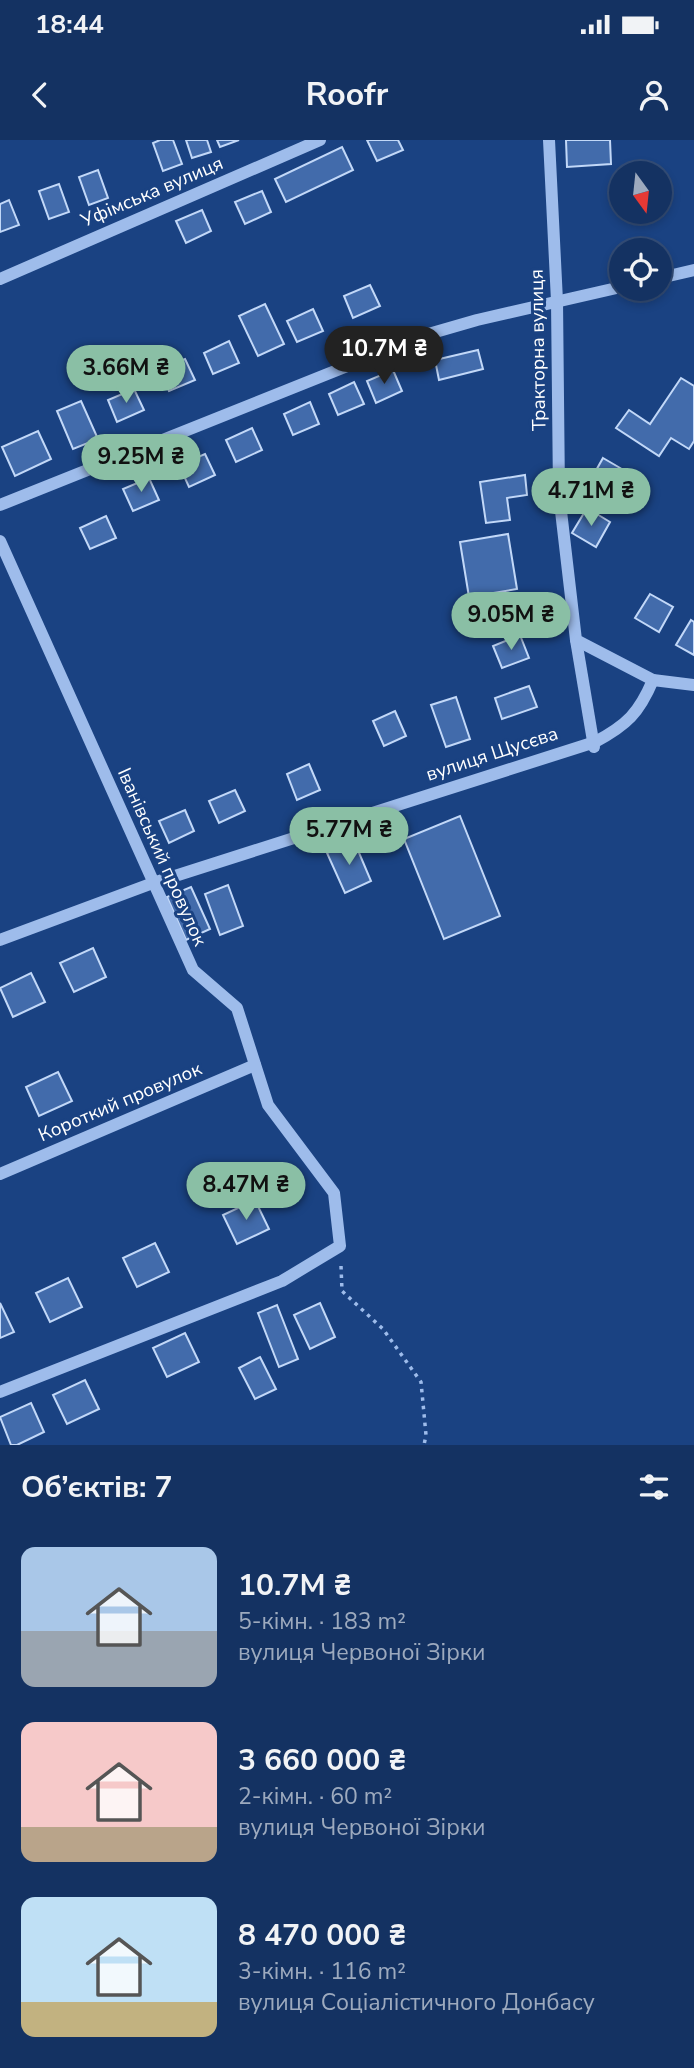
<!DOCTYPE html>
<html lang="uk">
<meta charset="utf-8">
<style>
body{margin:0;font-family:"Nunito Sans",sans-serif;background:#1d3a68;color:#f1f3f6;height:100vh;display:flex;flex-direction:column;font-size:26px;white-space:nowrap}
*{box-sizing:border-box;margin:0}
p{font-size:23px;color:#9daabe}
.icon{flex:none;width:38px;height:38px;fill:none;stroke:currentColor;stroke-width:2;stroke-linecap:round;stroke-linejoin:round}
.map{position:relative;height:1305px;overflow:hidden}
.details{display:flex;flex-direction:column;background:#143262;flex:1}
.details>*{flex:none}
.needle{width:46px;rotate:165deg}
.buttons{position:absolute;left:609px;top:21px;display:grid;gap:14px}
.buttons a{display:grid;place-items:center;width:63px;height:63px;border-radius:50%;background:#143262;box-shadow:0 4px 10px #0003,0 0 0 2px #334d77;font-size:35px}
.price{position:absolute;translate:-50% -60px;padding:0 16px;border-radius:24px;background:#8abfa5;color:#111;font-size:23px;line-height:46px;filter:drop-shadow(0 2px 4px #0008)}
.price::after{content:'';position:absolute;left:50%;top:42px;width:21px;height:16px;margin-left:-10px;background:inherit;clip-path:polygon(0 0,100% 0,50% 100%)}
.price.selected{background:#222;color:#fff}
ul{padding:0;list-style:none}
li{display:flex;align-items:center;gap:21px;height:175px;padding:0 21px}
li span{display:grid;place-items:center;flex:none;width:196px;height:140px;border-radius:14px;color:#555}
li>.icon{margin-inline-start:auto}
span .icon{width:84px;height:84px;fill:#fffc;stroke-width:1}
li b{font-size:30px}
h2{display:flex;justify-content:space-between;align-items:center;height:84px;padding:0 21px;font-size:30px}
.status{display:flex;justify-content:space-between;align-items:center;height:49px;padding:0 35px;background:#143262;direction:ltr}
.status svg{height:19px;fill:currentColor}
header{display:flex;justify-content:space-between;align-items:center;height:91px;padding:0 21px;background:#143262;font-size:32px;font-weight:700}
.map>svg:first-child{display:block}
.building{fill:#426bab;stroke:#c2d8f8;stroke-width:2}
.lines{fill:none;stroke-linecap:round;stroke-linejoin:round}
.path{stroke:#9ebceb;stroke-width:3.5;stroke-dasharray:3.5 5;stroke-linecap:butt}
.minor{stroke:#9ebceb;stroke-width:12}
.labels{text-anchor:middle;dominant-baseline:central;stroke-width:6;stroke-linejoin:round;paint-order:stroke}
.street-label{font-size:19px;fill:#fff;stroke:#1a4282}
</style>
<div class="status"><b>18:44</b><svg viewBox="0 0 49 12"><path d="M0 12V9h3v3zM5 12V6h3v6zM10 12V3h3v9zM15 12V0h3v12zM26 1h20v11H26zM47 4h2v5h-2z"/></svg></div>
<header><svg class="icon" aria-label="back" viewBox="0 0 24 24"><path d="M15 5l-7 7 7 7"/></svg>Roofr<svg class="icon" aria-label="person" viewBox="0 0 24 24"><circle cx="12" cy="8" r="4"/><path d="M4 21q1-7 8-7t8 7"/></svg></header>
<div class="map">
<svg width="694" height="1305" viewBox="0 0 694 1305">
<rect width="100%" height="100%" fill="#1a4282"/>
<!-- building -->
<g class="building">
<polygon points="160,0 173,0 182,24 163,31 153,3"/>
<polygon points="186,0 207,0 211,12 192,18"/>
<polygon points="217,0 239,0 220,7"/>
<polygon points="367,0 398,0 403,10 377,21"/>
<polygon points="566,0 610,0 611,24 567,27"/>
<polygon points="342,7 353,30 286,62 275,39"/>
<polygon points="98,30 108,58 89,65 79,37"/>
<polygon points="59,44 69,72 49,79 39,51"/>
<polygon points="262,51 271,72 245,84 235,62"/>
<polygon points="9,60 19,85 0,92 0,64"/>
<polygon points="202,70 211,91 186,103 176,81"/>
<polygon points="370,145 380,166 353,178 344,156"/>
<polygon points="265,164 284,204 258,216 239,176"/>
<polygon points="313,169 323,191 297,202 287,181"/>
<polygon points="229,201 239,223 213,234 204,213"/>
<polygon points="478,210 483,229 439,240 435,220"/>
<polygon points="185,219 195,240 169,251 159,230"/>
<polygon points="393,230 402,251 376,263 367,241"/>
<polygon points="681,238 694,246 694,301 689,309 671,298 659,316 616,288 629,270 650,284"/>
<polygon points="354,242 364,264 338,275 329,254"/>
<polygon points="134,249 144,270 117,282 108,260"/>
<polygon points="81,261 98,299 73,309 57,271"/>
<polygon points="310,262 319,284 293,295 284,274"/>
<polygon points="252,288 262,310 236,322 226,300"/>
<polygon points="38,291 51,319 15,336 2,307"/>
<polygon points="205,314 215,335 189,347 179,325"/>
<polygon points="603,318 627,332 613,357 589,343"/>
<polygon points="525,335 527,355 507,358 510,380 486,383 480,342"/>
<polygon points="149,338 159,360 133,371 123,349"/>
<polygon points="587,368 610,382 596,407 572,393"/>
<polygon points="106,376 116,398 90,409 80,388"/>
<polygon points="508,394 517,449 469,457 460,402"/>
<polygon points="650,454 673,467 659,492 635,478"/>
<polygon points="691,480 694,482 694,515 676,505"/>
<polygon points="520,495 529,518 502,528 493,506"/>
<polygon points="529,546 537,567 502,579 495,558"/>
<polygon points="456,557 470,599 446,607 431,565"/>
<polygon points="395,571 406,596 384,606 373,581"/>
<polygon points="309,624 320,650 297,660 287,634"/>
<polygon points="235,650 245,671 219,683 209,661"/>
<polygon points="185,670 194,691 169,703 159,681"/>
<polygon points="460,676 500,776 444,799 404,699"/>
<polygon points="354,701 371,741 345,753 327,713"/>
<polygon points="228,745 243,786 220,795 205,754"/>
<polygon points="191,747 210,789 186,800 167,757"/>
<polygon points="93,808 106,837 74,852 60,823"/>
<polygon points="31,833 45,862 13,877 0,848"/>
<polygon points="58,932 72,961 39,976 26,947"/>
<polygon points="255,1060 269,1089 237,1104 223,1075"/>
<polygon points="155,1103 169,1132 137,1147 123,1118"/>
<polygon points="68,1138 82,1167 50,1182 36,1153"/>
<polygon points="0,1163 14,1192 0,1198"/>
<polygon points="320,1163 335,1197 310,1209 294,1175"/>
<polygon points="277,1165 298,1219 279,1227 258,1173"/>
<polygon points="185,1193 199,1222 167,1237 153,1208"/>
<polygon points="260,1217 276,1249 255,1259 239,1228"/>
<polygon points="85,1240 99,1269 67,1284 53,1255"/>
<polygon points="31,1263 44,1292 17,1305 11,1305 0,1277"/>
</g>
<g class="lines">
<!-- path -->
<polyline class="path" points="341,1126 342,1151 383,1189 421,1242 426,1295 424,1305"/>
<!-- minor -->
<g class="minor">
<polyline points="549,0 557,161 559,354 576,500 653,540 694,545"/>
<polyline points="660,138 694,130"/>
<polyline points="0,139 320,0"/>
<polyline points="0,365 425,195 477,180 621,147"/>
<polyline points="0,401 193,830 237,868 268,965 334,1053 340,1106 282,1141 0,1252"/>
<polyline points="576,500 594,607"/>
<path d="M0,800L153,743L595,602C627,585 639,573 653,540"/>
<polyline points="0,1034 255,925"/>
</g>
</g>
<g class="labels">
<!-- street labels -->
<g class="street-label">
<text transform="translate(152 52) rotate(-23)">Уфімська вулиця</text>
<text transform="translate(538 210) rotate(-91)">Тракторна вулиця</text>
<text transform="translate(492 614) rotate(-18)">вулиця Щусєва</text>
<text transform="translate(162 717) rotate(66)">Іванівський провулок</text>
<text transform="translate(120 962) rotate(-23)">Короткий провулок</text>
</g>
</g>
</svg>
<div class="buttons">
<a><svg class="needle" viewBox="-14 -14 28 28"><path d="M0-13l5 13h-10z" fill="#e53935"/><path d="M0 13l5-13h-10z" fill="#9daabe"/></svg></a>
<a><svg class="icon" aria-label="locate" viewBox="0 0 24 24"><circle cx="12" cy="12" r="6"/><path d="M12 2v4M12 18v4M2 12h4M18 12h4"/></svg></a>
</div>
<b class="price selected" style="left:384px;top:246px">10.7M ₴</b>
<b class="price" style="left:126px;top:265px">3.66M ₴</b>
<b class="price" style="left:141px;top:354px">9.25M ₴</b>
<b class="price" style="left:591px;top:388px">4.71M ₴</b>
<b class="price" style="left:511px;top:512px">9.05M ₴</b>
<b class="price" style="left:349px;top:727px">5.77M ₴</b>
<b class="price" style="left:246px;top:1082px">8.47M ₴</b>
</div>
<section class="details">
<h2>Об’єктів: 7<svg class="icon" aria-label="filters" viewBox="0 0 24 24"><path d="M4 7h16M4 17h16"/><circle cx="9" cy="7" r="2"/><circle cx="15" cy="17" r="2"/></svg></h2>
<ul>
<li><span style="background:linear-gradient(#a9c7e8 60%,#9aa5b1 0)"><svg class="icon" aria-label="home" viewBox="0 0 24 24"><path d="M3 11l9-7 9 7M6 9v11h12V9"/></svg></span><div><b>10.7M ₴</b><p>5-кімн. · 183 m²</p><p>вулиця Червоної Зірки</p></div></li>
<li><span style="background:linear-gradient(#f6c9c9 75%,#b9a48a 0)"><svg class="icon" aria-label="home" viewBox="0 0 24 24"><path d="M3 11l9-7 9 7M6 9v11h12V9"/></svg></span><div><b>3 660 000 ₴</b><p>2-кімн. · 60 m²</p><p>вулиця Червоної Зірки</p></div></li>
<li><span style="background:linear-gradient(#bfe0f5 75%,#c2b280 0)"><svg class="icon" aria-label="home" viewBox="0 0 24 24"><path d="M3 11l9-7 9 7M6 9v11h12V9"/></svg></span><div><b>8 470 000 ₴</b><p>3-кімн. · 116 m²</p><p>вулиця Соціалістичного Донбасу</p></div></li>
</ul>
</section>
